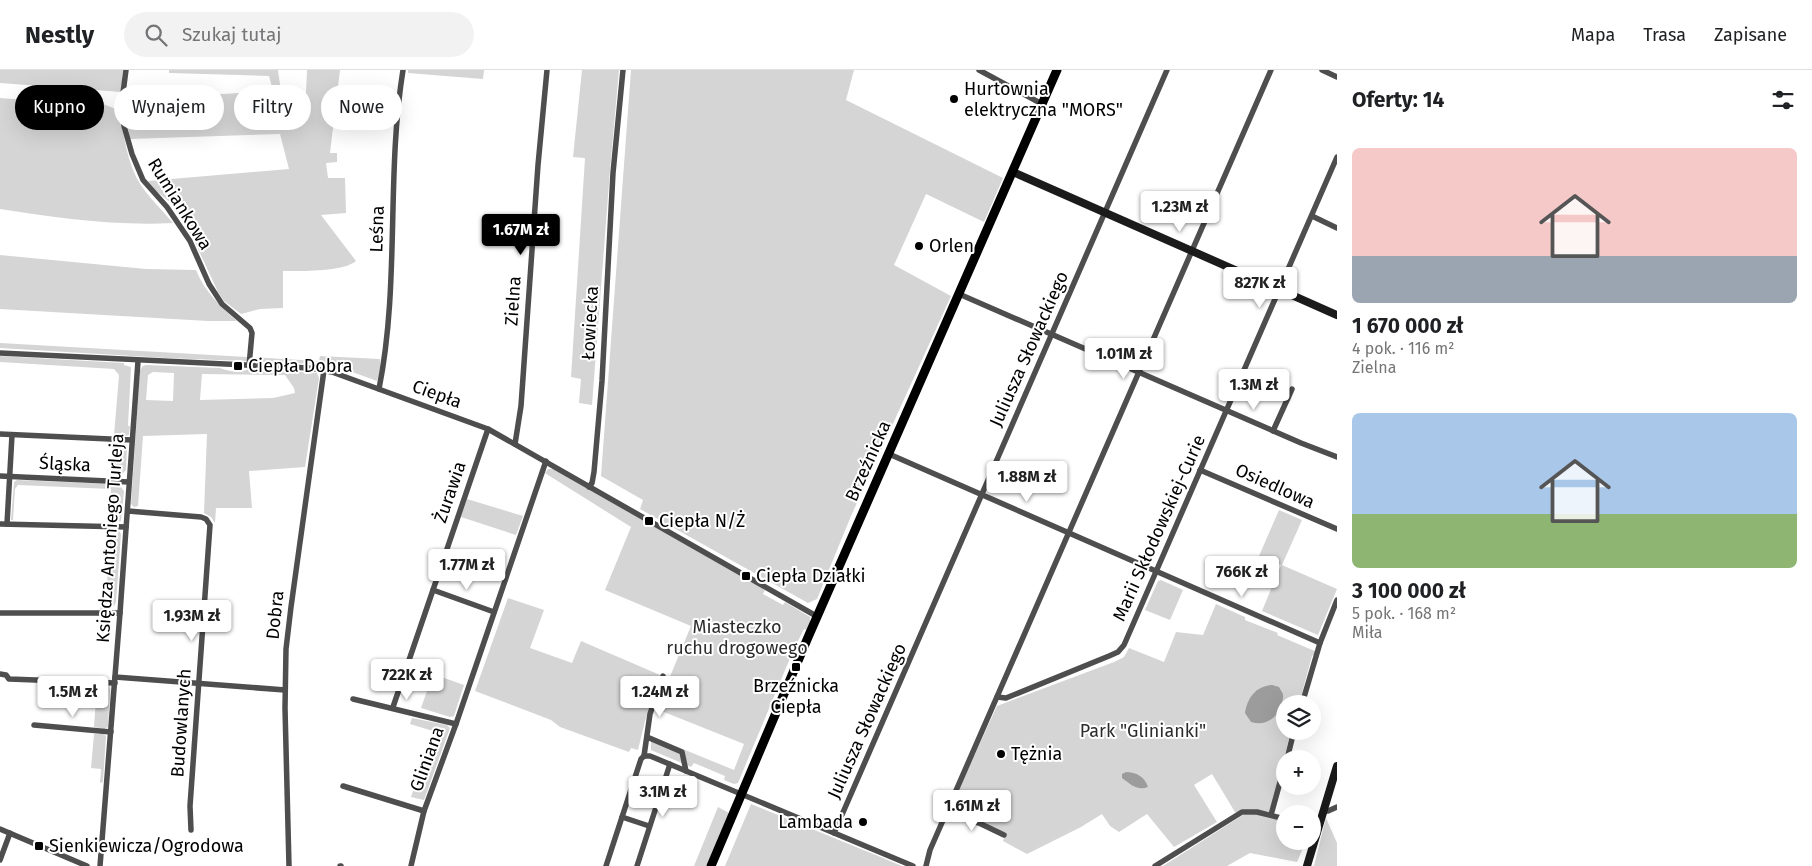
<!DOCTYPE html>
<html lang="pl">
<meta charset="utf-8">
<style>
body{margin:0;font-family:"Fira Sans",sans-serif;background:#f2f2f2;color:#202124;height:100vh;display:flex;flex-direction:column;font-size:19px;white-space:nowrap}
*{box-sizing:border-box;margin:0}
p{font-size:16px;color:#757577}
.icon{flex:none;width:28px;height:28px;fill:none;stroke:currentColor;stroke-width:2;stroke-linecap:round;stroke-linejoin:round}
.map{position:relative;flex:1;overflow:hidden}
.side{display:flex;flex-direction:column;background:#fff;width:475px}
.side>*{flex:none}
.guide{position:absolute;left:15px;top:15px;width:475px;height:45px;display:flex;gap:10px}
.buttons{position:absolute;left:1276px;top:625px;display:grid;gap:10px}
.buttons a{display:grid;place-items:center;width:45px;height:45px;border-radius:50%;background:#fff;box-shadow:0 5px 20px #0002;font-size:25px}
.price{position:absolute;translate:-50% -42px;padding:0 11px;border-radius:5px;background:#fff;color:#222;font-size:16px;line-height:32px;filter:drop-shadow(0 1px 2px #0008)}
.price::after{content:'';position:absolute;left:50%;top:30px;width:15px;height:11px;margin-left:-8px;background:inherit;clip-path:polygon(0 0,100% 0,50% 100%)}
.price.active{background:#000;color:#fff}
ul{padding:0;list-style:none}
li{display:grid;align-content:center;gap:10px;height:265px;padding:0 15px}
li span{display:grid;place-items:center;height:155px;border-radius:8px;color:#555}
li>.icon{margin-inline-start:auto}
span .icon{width:90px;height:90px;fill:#fffc;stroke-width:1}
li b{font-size:21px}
h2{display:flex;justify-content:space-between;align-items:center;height:60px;padding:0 15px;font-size:21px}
.tag{padding:0 18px;border-radius:22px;background:#fff;box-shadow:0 5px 20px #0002;font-size:18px;line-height:45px}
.tag.active{background:#000;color:#fff}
header{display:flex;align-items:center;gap:30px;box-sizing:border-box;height:70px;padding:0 25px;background:#fff;border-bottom:1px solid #e0e0e0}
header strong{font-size:24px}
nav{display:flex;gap:28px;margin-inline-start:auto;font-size:18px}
.search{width:350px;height:45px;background:#f2f2f2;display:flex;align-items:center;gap:12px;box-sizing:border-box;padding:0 18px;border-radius:28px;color:#757577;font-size:19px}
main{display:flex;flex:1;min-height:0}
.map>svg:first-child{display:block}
.green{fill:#d5d5d5;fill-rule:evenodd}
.water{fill:#9c9c9c}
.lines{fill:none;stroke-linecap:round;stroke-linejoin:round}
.street{stroke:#4e4e4e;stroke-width:5.5}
.secondary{stroke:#1b1b1b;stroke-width:8}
.primary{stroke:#000;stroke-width:9}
.poi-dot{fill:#000;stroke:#fff;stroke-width:2}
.labels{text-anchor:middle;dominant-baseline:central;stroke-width:4;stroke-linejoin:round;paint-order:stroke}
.poi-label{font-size:18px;fill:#000;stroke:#fff;text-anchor:start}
.street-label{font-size:18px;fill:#000;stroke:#fff}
.park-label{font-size:18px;fill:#2c2c2c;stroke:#fff}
</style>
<header>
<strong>Nestly</strong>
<div class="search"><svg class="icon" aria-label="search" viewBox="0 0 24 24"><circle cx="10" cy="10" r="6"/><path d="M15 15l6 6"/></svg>Szukaj tutaj</div>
<nav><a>Mapa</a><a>Trasa</a><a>Zapisane</a></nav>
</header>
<main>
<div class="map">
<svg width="1337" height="796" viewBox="0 0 1337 796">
<rect width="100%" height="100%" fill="#fff"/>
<!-- green -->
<g class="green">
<polygon points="0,0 123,0 121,22 0,13"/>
<path d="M169,0H278L281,22L306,23L307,0H340L330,83H337V92L326,93L328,108H345L346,143L321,145L356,191C343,202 301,201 283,201V238L260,239L241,244L224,231L218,222L193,168L172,134L155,120L148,111L289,99L280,64L130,69L128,58H173V46L126,44L127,24L206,25L273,21L269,6L169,3Z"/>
<polygon points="408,0 484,0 483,9 408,3"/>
<polygon points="582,0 619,0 610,100 592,335 579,333 581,309 571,307 585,88 573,87"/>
<polygon points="631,0 854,0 846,30 1003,108 984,152 926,124 894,195 951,226 851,446 817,529 808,533 640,439 643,430 601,406"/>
<path d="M0,28L94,35L103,34L116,39C124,59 125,80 133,100C141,121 159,136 173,153C115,156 57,148 0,139Z"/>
<path d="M0,185L146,199L196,200C205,222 220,236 237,251H208L0,239Z"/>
<polygon points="0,273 319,291 320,286 380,289 380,299 377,311 355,303 318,294 166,288 0,278"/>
<polygon points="0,286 124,293 124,295 131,297 128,356 130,356 129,365 122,367 122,365 114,365 119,305 114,299 0,292"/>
<path d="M146,295L220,298C231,302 238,303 249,299L317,303L319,308L305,397L249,401L252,438H216L215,453L211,447L204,443L207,364L143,366L138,436L134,437L131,434L140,300L143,296ZM153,302L174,303L173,331L146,330L148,305ZM202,304L285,305L294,318L295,323L273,328L200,330Z"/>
<polygon points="114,373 126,374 127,377 126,400 121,405 112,406"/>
<polygon points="548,399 554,399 765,520 763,524 783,535 785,532 810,547 810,553 807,560 804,559 793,581 738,713 734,714 724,710 725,706 694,693 691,697 651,680 651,666 734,700 744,674 654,638 657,633 662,633 671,611 669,609 691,556 605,520 631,457 548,405 545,403"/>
<polygon points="17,410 113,414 113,416 120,416 124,421 121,451 109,453 111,419 18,415 15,419 13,450 11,450 14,412"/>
<polygon points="467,429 523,446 516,465 461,447"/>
<polygon points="1279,440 1302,450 1282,495 1337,519 1318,565 1262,541 1281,495 1259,486"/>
<polygon points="108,461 119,461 121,464 116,532 114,536 100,540 101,535 107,529"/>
<polygon points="1161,510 1183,520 1170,550 1145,540 1158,511"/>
<polygon points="508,528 544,540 530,578 572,593 581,571 660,605 645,651 638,680 631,678 629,682 560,657 551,650 475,621"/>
<polygon points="1216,534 1245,547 1245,550 1278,563 1277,565 1317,582 1312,586 1299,634 1285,634 1285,661 1291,661 1270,742 1235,742 1212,704 1194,715 1217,752 1174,777 1147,744 1119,762 1110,756 1102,744 1081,757 1027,784 1003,771 1006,763 969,748 948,743 997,636 1114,592 1124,587 1129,578 1164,592 1176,562 1203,565"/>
<polygon points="433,604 464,615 454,646 450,647 421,638"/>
<polygon points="97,615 109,616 110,620 108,657 104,659 94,657"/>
<polygon points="412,648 447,655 450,658 424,730 411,727 433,661 410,654"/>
<polygon points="94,664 103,664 106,666 103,712 100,713 101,699 91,698"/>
<polygon points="751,734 883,788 902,796 725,796"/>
<polygon points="718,737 729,743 706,796 694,796"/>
<polygon points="1257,744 1285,751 1285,771 1306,771 1297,792 1250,783 1227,796 1163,796 1243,745"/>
<polygon points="1326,748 1337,773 1337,796 1314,796"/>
</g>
<!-- water -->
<g class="water">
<path d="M1272,615L1279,617L1283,624C1284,641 1270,658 1251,652L1245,643C1247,628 1256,616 1272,615Z"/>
<path d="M1126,702C1136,702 1145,707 1148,717C1137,721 1130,714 1122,708V704Z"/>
</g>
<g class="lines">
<!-- street -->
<g class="street">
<polyline points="126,0 123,23 124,56 132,84 143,110 167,137 190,171 209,214 222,234 250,258 252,263 249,296"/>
<polyline points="979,0 1042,34"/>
<polyline points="1322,0 1337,7"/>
<polyline points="1312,146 1337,158"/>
<polyline points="959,224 1301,373 1337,387"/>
<polyline points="0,283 309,298 332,302 488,359 818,547"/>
<path d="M379,319C400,214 386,105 403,0"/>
<polyline points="1273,361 1292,319"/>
<polyline points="0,364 132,370"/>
<polyline points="515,374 521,336 538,95 547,0"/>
<polyline points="889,384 1320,573"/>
<polyline points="1200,400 1337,459"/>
<polyline points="0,406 129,412"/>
<polyline points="589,417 592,413 594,402 602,311 613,103 623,0"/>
<polyline points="128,441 201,447 206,449 210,455 190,736 191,760"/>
<polyline points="0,454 126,457"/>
<polyline points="7,454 12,365"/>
<polyline points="433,520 494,542"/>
<polyline points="0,543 120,543"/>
<polyline points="0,604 6,605 9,609 115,613"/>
<polyline points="115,607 285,620"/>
<polyline points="997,627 1006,628 1109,586 1118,582 1124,575 1337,87"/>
<polyline points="353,629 456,654"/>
<polyline points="1302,634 1320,573 1337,530"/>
<polyline points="393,637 488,359"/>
<polyline points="34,655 111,662"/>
<polyline points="647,667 682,682 686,701"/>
<polyline points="644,686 650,686 655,688 913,796"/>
<polyline points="1287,689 1294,661"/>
<polyline points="343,716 424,741"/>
<polyline points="1324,740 1328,741 1337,737"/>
<polyline points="946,744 979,753 1004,765"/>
<polyline points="1271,745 1285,694"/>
<polyline points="622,747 649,756"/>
<polyline points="0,759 87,796"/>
<polyline points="834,763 1167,0"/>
<polyline points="0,790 10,763"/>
<polyline points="100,796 120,543 138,291"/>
<polyline points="289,796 285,638 286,579 291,537 324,300"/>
<polyline points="340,796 341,796"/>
<polyline points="411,796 424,741 456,654 546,391"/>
<polyline points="606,796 641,689 644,686 650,644 663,606"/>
<polyline points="637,796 670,694"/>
<polyline points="926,796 930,780 1271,0"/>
<polyline points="1155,796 1242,742 1257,742 1285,749"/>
</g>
<!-- secondary -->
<g class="secondary">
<polyline points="1013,102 1337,245"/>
<polyline points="1307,796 1337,696"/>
</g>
<!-- primary -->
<polyline class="primary" points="711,796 809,565 1057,0"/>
</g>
<!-- markers -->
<g class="poi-dot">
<circle cx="954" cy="29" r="5"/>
<circle cx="919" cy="176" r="5"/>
<rect x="233" y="291" width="10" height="10" rx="2.5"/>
<rect x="644" y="446" width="10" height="10" rx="2.5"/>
<rect x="741" y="501" width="10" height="10" rx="2.5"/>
<rect x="791" y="592" width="10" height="10" rx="2.5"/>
<circle cx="1001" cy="684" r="5"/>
<circle cx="863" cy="752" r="5"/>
<rect x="34" y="771" width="10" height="10" rx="2.5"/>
</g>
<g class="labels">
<!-- poi labels -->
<g class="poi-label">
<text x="964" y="19">Hurtownia<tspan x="964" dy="21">elektryczna "MORS"</tspan></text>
<text x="929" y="176">Orlen</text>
<text x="248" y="296">Ciepła Dobra</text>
<text x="659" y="451">Ciepła N/Ż</text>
<text x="756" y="506">Ciepła Działki</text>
<text x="796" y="616" text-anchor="middle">Brzeźnicka<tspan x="796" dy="21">Ciepła</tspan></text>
<text x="1011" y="684">Tężnia</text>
<text x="853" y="752" text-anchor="end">Lambada</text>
<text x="49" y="776">Sienkiewicza/Ogrodowa</text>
</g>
<!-- street labels -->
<g class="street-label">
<text transform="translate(180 134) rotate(58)">Rumiankowa</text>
<text transform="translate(377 159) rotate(-88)">Leśna</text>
<text transform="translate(513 231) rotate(-86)">Zielna</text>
<text transform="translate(590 253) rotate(-87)">Łowiecka</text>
<text transform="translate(1029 279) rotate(-66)">Juliusza Słowackiego</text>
<text transform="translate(437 324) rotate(20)">Ciepła</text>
<text transform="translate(868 391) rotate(-66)">Brzeźnicka</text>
<text transform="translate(65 394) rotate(3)">Śląska</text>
<text transform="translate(1275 416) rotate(24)">Osiedlowa</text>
<text transform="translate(450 422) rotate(-71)">Żurawia</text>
<text transform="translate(1159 458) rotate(-66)">Marii Skłodowskiej-Curie</text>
<text transform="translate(110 468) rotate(-86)">Księdza Antoniego Turleja</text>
<text transform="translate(275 545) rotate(-84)">Dobra</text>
<text transform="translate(867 651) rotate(-66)">Juliusza Słowackiego</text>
<text transform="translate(181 653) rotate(-86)">Budowlanych</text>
<text transform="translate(427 689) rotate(-70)">Gliniana</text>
</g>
<!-- park labels -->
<g class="park-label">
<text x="737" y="557">Miasteczko<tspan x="737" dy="21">ruchu drogowego</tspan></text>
<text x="1143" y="661">Park "Glinianki"</text>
</g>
</g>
</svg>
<div class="buttons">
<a><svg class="icon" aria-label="layers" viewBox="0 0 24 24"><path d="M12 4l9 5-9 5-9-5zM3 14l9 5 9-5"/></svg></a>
<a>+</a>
<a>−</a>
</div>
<b class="price" style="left:1180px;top:163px">1.23M zł</b>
<b class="price active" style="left:521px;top:186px">1.67M zł</b>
<b class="price" style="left:1260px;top:239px">827K zł</b>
<b class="price" style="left:1124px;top:310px">1.01M zł</b>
<b class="price" style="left:1254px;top:341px">1.3M zł</b>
<b class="price" style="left:1027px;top:433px">1.88M zł</b>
<b class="price" style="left:467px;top:521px">1.77M zł</b>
<b class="price" style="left:1242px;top:528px">766K zł</b>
<b class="price" style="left:192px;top:572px">1.93M zł</b>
<b class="price" style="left:407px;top:631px">722K zł</b>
<b class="price" style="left:73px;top:648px">1.5M zł</b>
<b class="price" style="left:660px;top:648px">1.24M zł</b>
<b class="price" style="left:663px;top:748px">3.1M zł</b>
<b class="price" style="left:972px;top:762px">1.61M zł</b>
<div class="guide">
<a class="tag active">Kupno</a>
<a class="tag">Wynajem</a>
<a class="tag">Filtry</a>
<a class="tag">Nowe</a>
</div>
</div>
<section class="side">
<h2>Oferty: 14<svg class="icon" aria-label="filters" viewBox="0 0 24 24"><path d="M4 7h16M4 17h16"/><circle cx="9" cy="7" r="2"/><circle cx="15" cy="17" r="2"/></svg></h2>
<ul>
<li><span style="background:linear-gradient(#f6c9c9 70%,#9aa5b1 0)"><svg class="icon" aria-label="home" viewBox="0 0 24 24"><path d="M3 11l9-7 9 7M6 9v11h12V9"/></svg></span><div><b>1 670 000 zł</b><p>4 pok. · 116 m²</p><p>Zielna</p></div></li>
<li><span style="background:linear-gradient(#a9c7e8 65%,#8fb573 0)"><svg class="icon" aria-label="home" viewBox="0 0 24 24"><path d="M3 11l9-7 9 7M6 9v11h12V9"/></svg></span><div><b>3 100 000 zł</b><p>5 pok. · 168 m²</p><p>Miła</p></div></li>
</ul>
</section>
</main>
